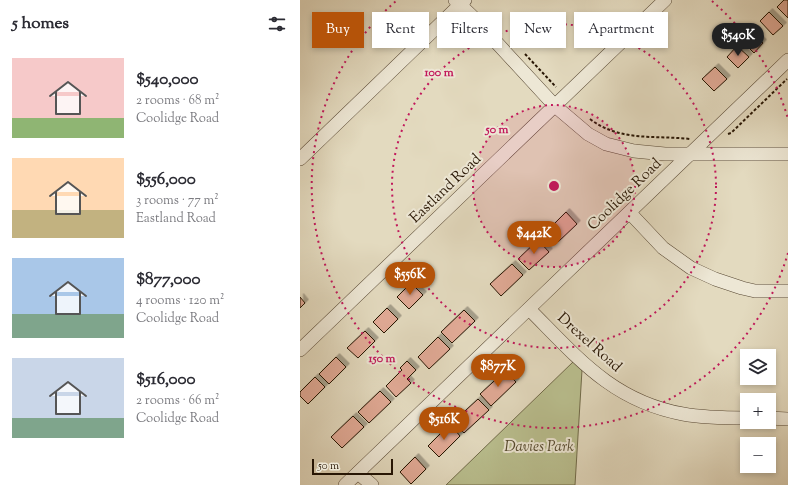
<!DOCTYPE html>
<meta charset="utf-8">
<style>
body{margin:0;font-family:"Sorts Mill Goudy",serif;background:#f2f2f3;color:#2b2b33;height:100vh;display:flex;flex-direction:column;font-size:15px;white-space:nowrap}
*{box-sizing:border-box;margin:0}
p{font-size:13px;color:#7c7c81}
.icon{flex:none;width:22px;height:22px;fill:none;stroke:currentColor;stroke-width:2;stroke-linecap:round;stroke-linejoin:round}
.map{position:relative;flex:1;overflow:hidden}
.sheet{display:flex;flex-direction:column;background:#fff;width:300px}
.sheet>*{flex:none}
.hud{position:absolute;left:12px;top:12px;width:380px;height:36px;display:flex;gap:8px}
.buttons{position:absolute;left:440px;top:349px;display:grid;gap:8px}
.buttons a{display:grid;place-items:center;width:36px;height:36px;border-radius:0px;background:#fff;box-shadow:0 2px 6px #0003;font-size:20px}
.scale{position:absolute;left:12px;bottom:10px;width:81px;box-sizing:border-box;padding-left:4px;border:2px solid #281604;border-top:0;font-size:11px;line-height:14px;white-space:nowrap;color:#281604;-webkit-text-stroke:3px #ede7d5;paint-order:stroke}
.price{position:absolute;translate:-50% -34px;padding:0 9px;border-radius:14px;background:#b45309;color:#fff;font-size:13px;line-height:26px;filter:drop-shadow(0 1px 2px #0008)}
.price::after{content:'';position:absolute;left:50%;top:24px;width:12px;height:9px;margin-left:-6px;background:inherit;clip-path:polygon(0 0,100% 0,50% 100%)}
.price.current{background:#222;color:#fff}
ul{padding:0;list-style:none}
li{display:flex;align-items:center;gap:12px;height:100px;padding:0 12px}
li span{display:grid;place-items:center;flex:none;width:112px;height:80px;border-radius:0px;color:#555}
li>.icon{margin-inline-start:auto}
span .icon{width:48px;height:48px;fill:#fffc;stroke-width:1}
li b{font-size:17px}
h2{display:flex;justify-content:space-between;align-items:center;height:48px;padding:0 12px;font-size:17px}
.chip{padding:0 14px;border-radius:0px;background:#fff;box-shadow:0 2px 6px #0003;font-size:14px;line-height:36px}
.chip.current{background:#b45309;color:#fff}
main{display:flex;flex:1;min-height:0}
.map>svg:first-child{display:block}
.green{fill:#b9be8e;stroke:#706a49}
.building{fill:#e1aa96;stroke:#281604;filter:url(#shadow)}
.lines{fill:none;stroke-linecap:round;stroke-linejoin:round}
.minor-casing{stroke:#574733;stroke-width:14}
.path{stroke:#281604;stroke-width:2;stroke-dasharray:3 2;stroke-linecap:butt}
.minor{stroke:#ede7d5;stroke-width:13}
.ring{fill:none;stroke:#c2185b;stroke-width:2;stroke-dasharray:2 4}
.labels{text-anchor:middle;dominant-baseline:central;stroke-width:4;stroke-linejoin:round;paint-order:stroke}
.street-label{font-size:15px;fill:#281604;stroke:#ede7d5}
.park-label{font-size:15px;font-style:italic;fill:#54482d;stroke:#ede7d5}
.centre{fill:#c2185b;stroke:#ede7d5;stroke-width:2}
.ring-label{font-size:12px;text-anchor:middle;font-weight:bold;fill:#c2185b;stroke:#ede7d5;stroke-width:4;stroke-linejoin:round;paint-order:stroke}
</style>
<main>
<section class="sheet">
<h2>5 homes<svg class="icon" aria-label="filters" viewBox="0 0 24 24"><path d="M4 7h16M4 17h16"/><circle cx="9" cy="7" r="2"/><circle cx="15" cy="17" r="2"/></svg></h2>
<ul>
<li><span style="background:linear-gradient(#f6c9c9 75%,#8fb573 0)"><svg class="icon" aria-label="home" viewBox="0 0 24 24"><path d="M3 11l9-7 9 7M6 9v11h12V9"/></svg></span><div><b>$540,000</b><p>2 rooms · 68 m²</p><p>Coolidge Road</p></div></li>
<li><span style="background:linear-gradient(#ffd9b3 65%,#c2b280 0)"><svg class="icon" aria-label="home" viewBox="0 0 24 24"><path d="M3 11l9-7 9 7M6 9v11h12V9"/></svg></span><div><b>$556,000</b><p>3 rooms · 77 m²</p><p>Eastland Road</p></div></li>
<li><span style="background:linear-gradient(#a9c7e8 70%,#7fa58c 0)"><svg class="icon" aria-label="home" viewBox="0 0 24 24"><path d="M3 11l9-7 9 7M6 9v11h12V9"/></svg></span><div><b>$877,000</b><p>4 rooms · 120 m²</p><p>Coolidge Road</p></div></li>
<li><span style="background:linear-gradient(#c9d6e8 75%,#7fa58c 0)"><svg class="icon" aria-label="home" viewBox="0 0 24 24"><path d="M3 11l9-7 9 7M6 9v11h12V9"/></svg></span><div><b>$516,000</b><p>2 rooms · 66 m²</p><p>Coolidge Road</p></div></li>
</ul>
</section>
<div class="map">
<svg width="488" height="485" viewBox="0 0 488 485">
<defs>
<filter id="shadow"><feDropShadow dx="3.5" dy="-3.5" stdDeviation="0" flood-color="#0004"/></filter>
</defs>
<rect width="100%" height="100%" fill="#e3dabf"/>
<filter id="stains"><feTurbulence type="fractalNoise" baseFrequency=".005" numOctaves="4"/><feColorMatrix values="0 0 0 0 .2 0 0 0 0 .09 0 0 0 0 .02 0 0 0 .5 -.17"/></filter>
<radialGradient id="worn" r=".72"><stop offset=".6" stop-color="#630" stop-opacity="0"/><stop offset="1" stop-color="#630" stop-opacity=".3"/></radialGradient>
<!-- green -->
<polygon class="green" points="274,361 282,370 275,485 146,485"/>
<!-- building -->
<g class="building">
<polygon points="484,0 488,0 488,18 477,7"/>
<polygon points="469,12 483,26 473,35 460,21"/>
<polygon points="450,30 463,43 454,53 440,39"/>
<polygon points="437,46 449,57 438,68 427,57"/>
<polygon points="415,67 427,79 414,91 402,79"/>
<polygon points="266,212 277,224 258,242 247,231"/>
<polygon points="238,240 249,252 229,270 218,259"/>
<polygon points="212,264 223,275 201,296 190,284"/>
<polygon points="111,283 123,295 109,309 97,297"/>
<polygon points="0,297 5,303 0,308"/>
<polygon points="87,308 98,319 84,333 73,322"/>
<polygon points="164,310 175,321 152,343 141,332"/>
<polygon points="65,331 75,341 58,358 47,348"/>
<polygon points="138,337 150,349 129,369 118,357"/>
<polygon points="36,357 46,367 29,384 19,374"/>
<polygon points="107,361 116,370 107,379 111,383 96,397 86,386 102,370 100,368"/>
<polygon points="205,371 216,382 191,406 180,394"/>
<polygon points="15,377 25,387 8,404 0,396 0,392"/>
<polygon points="80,391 91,402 69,423 58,412"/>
<polygon points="178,399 189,410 164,433 153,422"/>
<polygon points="53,416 64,427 42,448 31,437"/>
<polygon points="150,424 160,436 139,457 128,446"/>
<polygon points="115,457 126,469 111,484 100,472"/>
</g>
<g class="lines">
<defs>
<g id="minor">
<polyline points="155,0 173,17 255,106 288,134 306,144 334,151 365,154 488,154"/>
<polyline points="0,159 165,0"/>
<polyline points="330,213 363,248 391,268 415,279 442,288 455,291 488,291"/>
<path d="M229,309C277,357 312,401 383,414C404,418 426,418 447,418"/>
<polyline points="0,350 365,0"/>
<polyline points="469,418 488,419"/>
<polyline points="58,473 72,485"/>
<polyline points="45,485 488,60"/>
</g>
</defs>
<!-- minor casing -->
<use href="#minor" class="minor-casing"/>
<!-- path -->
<g class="path">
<polyline points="225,54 256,87"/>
<path d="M290,119C320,142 355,135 390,139"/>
<polyline points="428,134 431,133 487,79"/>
</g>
<!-- minor -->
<use href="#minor" class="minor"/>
</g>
<!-- distance rings -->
<circle cx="254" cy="186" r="81" fill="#c2185b" fill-opacity=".12"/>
<g class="ring">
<circle cx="254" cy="186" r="81"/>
<circle cx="254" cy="186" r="162"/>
<path d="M488 253A243 243 0 1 1 96 1M412 1A243 243 0 0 1 488 119"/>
</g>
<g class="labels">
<!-- street labels -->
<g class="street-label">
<text transform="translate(146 189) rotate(-44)">Eastland Road</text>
<text transform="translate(325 195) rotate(-44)">Coolidge Road</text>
<text transform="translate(289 343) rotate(42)">Drexel Road</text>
</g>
<!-- park labels -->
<g class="park-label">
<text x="239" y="447">Davies Park</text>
</g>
</g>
<circle cx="254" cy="186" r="6" class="centre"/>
<g class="ring-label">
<text x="139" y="76">100 m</text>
<text x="197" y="133">50 m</text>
<text x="82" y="362">150 m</text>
</g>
<rect width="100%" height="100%" filter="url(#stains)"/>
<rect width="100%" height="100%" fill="url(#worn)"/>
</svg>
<div class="buttons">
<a><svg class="icon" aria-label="layers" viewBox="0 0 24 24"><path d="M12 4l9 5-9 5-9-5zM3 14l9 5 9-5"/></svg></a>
<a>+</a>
<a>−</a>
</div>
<div class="scale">50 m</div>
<b class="price current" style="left:438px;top:57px">$540K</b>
<b class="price" style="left:234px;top:255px">$442K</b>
<b class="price" style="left:110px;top:296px">$556K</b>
<b class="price" style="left:198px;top:388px">$877K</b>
<b class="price" style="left:144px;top:441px">$516K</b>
<div class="hud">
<a class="chip current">Buy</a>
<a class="chip">Rent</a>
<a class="chip">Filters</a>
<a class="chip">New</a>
<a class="chip">Apartment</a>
</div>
</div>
</main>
